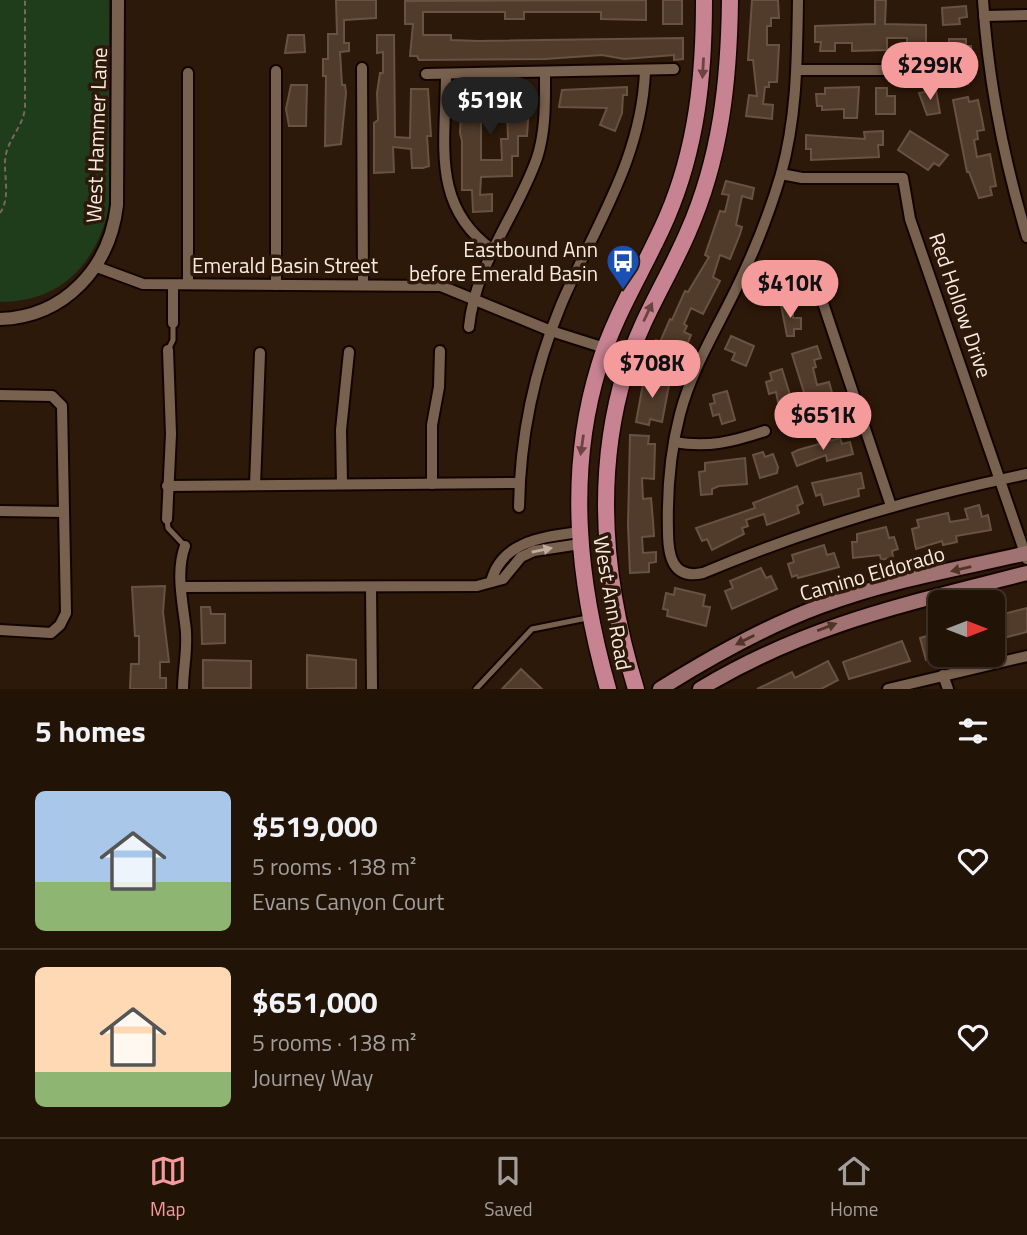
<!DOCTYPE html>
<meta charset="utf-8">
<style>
body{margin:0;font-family:"Titillium Web",sans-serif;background:#2e2015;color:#f1f3f6;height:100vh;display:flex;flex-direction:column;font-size:26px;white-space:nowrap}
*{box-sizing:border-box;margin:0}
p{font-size:23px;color:#a29e9b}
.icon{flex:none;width:38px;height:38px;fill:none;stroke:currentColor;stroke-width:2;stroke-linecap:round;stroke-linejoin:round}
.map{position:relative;height:689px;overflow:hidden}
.sheet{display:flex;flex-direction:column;background:#221307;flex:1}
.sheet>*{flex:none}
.needle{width:46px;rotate:90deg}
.tools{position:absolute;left:928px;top:590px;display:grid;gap:14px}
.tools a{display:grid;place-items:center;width:77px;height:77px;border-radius:10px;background:#221307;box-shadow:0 2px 5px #0004,0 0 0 2px #3f3228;font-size:35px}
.price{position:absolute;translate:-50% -60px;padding:0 16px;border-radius:24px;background:#f59b9c;color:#111;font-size:23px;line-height:46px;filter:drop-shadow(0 2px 4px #0008)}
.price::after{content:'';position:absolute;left:50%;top:42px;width:21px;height:16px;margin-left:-10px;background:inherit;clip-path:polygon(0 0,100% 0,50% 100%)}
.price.current{background:#222;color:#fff}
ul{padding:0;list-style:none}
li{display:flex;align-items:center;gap:21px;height:175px;padding:0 35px}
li+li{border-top:2px solid #3f3228}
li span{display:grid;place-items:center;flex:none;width:196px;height:140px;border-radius:10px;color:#555}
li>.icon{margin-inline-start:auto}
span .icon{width:84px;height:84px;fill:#fffc;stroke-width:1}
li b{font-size:30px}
h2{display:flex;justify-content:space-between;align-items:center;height:84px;padding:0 35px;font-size:30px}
.tabs{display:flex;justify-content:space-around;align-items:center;height:98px;border-top:2px solid #3f3228;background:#221307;font-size:19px;color:#a29e9b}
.tabs a{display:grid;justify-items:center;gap:4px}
.tabs .current{color:#f59b9c}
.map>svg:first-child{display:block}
.green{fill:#1f3c1b}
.building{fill:#513b2a;stroke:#695241;stroke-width:2;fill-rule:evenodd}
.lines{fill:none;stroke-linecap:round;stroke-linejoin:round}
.service-casing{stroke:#140400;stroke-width:9}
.minor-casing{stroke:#140400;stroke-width:14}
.tertiary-casing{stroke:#140400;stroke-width:16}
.secondary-casing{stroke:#140400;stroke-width:18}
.primary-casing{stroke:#140400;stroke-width:19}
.path{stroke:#7a685a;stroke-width:2;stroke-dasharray:5 3.5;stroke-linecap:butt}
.service{stroke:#79614f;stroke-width:5}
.minor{stroke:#79614f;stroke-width:10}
.tertiary{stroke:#79614f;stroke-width:12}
.secondary{stroke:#a07271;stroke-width:14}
.primary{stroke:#c88392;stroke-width:16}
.oneway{fill:#6b4340}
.oneway2{fill:#bfad9f}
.oneway3{fill:#503428}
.labels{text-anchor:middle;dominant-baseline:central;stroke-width:7;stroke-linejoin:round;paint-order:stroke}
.street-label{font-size:21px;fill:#f9ebe1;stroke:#2d1909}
.poi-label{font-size:21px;fill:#f9ebe1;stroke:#2d1909;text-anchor:end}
</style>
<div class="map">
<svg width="1027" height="689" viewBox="0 0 1027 689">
<rect width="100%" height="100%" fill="#2d1909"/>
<!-- green -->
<path class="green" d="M0,0H109V208C96,264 61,302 0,302Z"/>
<!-- building -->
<g class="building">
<polygon points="336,0 376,0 376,18 344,20 344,43 349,43 349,51 340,52 342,85 345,85 346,93 341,144 325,146 326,76 323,76 323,59 328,59 328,34 337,34"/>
<polygon points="646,0 646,20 601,19 601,12 524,12 524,19 505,19 505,12 423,12 423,35 451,35 451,40 479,41 683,38 683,59 674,60 674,55 624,59 602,55 545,59 419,60 417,56 410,56 413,24 405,24 405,1"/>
<rect x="663" y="0" width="19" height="24"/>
<polygon points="752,0 778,0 779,18 771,18 771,26 767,26 767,45 779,45 777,82 769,82 769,87 765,87 763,104 773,105 772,119 746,116 749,95 757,96 753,60 748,60"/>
<polygon points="875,0 886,0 885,24 926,25 926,51 914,52 914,44 907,44 907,38 887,38 887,50 852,51 852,43 835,43 835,51 820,51 821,42 815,42 815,26 875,24"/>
<polygon points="966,6 967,17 959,18 960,24 943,25 942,8"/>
<polygon points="288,35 304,35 305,52 285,53"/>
<polygon points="377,35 394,35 395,137 410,138 411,89 428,89 431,136 427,136 429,166 423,168 412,168 411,149 393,147 394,172 374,173 374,123 378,120 377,93 380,73 383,73 383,52 377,53"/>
<polygon points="949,39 966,39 966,46 971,46 974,76 967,77 968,84 945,86 944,76 948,76 947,68 950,68"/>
<polygon points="291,85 307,85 306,126 289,126 286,109"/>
<polygon points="627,87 627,95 623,95 622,113 615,131 600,125 607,108 559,107 562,90"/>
<polygon points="859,87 857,118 844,118 844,109 822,110 822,106 817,106 816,94 825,94 825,88"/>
<path d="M468,88L530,92L527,136H518V156H512V176L481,177L480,195L492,194V211L473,212L472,190H462V141L460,133L462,91ZM481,108L507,109L508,139H501L502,160H481Z"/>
<polygon points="876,88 887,88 887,96 895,96 895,114 876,114"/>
<polygon points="936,90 940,113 927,115 919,93"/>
<polygon points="968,97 969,102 978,100 982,119 984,130 977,131 978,139 974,140 977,157 990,154 996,186 990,187 992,195 979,198 969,172 967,172 953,100"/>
<polygon points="883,131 883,145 878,145 879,157 811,160 811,149 806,149 806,135 865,139 864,132"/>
<polygon points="910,131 948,155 939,166 934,163 928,170 898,150"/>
<polygon points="726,181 754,188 752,199 742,196 736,225 742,227 740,234 730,259 720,255 713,277 720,281 703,314 691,308 684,324 687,326 684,332 691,335 679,364 669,360 667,365 655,360 657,355 651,352 656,340 660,342 670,319 672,320 685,291 688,292 709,257 705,255 720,211 725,212 729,195 722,194"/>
<polygon points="781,305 793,305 793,318 801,318 801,329 794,329 794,336 787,336"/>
<polygon points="731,336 754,346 746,366 732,360 735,353 725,349"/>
<polygon points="817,346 821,358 814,360 816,367 813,368 817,385 829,382 837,410 812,418 792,354"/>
<polygon points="782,369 791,398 778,402 776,392 769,394 766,382 772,380 770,373"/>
<polygon points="645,373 663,377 662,384 669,385 662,422 650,419 649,425 636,422"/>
<polygon points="727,391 735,420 722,424 719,414 713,416 710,404 715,403 713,395"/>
<polygon points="630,435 649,436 648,444 655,444 654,479 642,478 643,499 651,498 653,521 654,536 642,537 643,553 656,552 656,562 649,563 649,572 630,573 628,525"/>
<polygon points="840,438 842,444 850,442 853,454 827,461 826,455 797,466 792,453 798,450"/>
<polygon points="763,452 765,457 773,454 778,467 777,473 760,478 753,455"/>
<polygon points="745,458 747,484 719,486 712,489 712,494 701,495 699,472 705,471 705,463"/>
<polygon points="861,473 864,488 858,489 859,496 824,505 821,494 816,496 812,483"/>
<polygon points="797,486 803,503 797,506 799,513 767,525 764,514 746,520 748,526 742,528 744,534 712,550 707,539 702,541 696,528 755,508 753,503"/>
<polygon points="979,505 982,517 988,515 991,530 956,536 957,542 943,545 942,541 916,549 912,529 919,527 917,520 948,513 950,522 968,519 965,509"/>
<polygon points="886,527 889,538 894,537 898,549 892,551 893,557 881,560 880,555 853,558 852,542 857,542 857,534"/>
<polygon points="824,545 827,555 834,553 839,567 798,578 797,575 792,577 788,564 794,562 792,555"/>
<polygon points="761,568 766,578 771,576 777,589 732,609 725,591 733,588 730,581"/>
<polygon points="165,586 163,612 169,662 160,662 160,678 166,678 166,689 130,689 131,664 139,664 139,636 135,636 132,587"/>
<polygon points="675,588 705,595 703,606 710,607 706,626 667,616 668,610 663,609 666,593 674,595"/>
<polygon points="201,607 210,607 211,614 225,614 225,643 202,644"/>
<polygon points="1027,608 1027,632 992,641 992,617"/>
<polygon points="940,632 940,656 926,660 920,638"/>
<polygon points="902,641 910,661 849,679 843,662"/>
<polygon points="307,655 356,660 356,688 307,689"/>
<polygon points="203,660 251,661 251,688 203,688"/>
<polygon points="828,661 838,680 821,689 757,689 792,672 795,678"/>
<polygon points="521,669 542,689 502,689"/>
</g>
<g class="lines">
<defs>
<g id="service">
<polyline points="168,350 173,340 173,323"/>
<polyline points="167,519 168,528 185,546"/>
<polyline points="476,689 532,629 587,618"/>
</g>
<g id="minor">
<path d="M798,0C797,59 797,117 781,174C771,208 758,242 743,274C722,321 693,364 680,414C670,452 667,492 668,531C668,555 672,580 703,573C808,529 915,497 1027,474"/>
<path d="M983,0C988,81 1004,160 1027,237"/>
<polyline points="984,16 1027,15"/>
<polyline points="362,68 363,285"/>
<polyline points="797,70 898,70"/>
<polyline points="426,74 674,69"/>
<path d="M446,74C446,142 430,206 493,250"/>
<polyline points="781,174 802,178 903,178 910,219 1027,559"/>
<polyline points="97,267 143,284 441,286 551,331 630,356"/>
<path d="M743,275C751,278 760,283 769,285C792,288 809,281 823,303L891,506"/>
<polyline points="188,284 188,73"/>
<polyline points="173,285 173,323"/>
<polyline points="276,285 276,71"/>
<path d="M469,327C475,264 517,215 537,158C546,130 545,101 545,72"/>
<polyline points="0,395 52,396 62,406 66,613 60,625 51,633 0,630"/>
<path d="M674,442C708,448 732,442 765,431"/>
<polyline points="342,484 341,430 349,352"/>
<polyline points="432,484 432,425 439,387 440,351"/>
<polyline points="255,485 260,353"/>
<polyline points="167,486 519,483"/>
<path d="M519,507C520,436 534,370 561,305C595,225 641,161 645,72"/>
<polyline points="0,511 64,512"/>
<polyline points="167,519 171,434 168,350"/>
<path d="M491,582C501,541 544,537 579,532"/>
<polyline points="181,587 477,586 503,579 521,557 534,551 580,544"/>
<polyline points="371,587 372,689"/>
<polyline points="943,675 948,689"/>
<path d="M183,689C183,667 189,645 185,623C182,599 176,570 185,546"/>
<polyline points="888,689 1027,656"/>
</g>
<path id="tertiary" d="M0,319C65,317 110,267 117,205L118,0"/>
<g id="secondary">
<path d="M660,689C711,657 764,627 821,606C887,581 958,569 1027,553"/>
<path d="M700,689C808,624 907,604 1027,573"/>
</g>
<g id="primary">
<path d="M608,689C578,583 566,473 599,366C615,313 645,268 667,217C697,147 704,75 704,0"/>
<path d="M636,689C604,585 593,478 625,372C639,322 668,279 688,232C721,157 729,81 730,0"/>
</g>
</defs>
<!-- service casing -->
<use href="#service" class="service-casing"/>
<!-- minor casing -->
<use href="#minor" class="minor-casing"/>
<!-- tertiary casing -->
<use href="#tertiary" class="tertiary-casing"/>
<!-- secondary casing -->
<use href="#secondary" class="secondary-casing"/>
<!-- primary casing -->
<use href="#primary" class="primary-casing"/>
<!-- path -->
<path class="path" d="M0,213C12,196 2,172 6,154C10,137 23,126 25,108V0"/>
<!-- service -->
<use href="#service" class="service"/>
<!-- minor -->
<use href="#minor" class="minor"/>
<!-- tertiary -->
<use href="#tertiary" class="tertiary"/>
<!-- secondary -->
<use href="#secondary" class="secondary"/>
<!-- primary -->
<use href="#primary" class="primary"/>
</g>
<!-- one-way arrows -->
<defs><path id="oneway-solid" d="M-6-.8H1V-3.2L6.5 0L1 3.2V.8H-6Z" transform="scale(1.75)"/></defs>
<g class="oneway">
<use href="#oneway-solid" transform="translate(703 68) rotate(93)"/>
<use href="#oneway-solid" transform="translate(648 312) rotate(-65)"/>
<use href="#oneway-solid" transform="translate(582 445) rotate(98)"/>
</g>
<use class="oneway2" href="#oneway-solid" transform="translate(542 550) rotate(-12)"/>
<g class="oneway3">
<use href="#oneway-solid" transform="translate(961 569) rotate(167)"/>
<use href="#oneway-solid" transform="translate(827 627) rotate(-21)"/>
<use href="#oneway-solid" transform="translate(745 640) rotate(153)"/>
</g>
<!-- icons -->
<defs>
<symbol id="bus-pin" viewBox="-11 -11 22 30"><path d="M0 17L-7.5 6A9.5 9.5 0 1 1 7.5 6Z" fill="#1a4fb4" stroke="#2d1909"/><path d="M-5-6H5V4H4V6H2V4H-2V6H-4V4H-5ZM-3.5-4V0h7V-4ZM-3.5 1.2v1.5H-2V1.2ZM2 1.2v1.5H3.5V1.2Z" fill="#fff"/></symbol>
</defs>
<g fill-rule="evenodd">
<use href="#bus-pin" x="604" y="242" width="38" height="52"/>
</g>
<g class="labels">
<!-- street labels -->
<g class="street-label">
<text transform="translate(96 135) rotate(-88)">West Hammer Lane</text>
<text x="285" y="265">Emerald Basin Street</text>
<text transform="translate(961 305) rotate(71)">Red Hollow Drive</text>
<text transform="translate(872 573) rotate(-16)">Camino Eldorado</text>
<text transform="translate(613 603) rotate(80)">West Ann Road</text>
</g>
<!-- poi labels -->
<g class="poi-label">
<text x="598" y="249">Eastbound Ann<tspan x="598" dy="24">before Emerald Basin</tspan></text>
</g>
</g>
</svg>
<div class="tools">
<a><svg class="needle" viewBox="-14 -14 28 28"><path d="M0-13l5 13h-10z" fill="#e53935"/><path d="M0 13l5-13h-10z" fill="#a29e9b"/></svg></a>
</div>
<b class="price" style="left:930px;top:102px">$299K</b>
<b class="price current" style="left:490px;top:137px">$519K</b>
<b class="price" style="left:790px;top:320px">$410K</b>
<b class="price" style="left:652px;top:400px">$708K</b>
<b class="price" style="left:823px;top:452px">$651K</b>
</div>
<section class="sheet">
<h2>5 homes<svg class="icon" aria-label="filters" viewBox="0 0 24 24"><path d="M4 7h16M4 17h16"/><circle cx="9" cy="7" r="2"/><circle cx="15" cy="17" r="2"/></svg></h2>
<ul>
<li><span style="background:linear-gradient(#a9c7e8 65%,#8fb573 0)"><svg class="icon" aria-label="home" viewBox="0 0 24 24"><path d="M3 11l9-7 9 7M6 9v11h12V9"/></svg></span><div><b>$519,000</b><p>5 rooms · 138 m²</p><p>Evans Canyon Court</p></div><svg class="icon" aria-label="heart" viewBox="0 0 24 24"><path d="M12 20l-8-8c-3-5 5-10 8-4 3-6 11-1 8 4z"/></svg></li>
<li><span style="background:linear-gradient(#ffd9b3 75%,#8fb573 0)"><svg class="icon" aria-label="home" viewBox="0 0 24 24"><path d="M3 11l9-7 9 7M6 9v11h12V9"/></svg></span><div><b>$651,000</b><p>5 rooms · 138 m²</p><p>Journey Way</p></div><svg class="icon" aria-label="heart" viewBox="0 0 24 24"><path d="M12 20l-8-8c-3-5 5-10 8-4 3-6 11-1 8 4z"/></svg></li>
</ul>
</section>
<nav class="tabs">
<a class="current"><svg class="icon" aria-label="map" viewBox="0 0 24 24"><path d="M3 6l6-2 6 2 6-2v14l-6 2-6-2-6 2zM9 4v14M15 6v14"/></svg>Map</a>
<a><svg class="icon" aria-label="saved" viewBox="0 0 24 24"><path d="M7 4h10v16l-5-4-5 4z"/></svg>Saved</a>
<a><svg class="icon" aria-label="home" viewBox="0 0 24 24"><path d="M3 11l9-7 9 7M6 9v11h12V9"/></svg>Home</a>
</nav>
